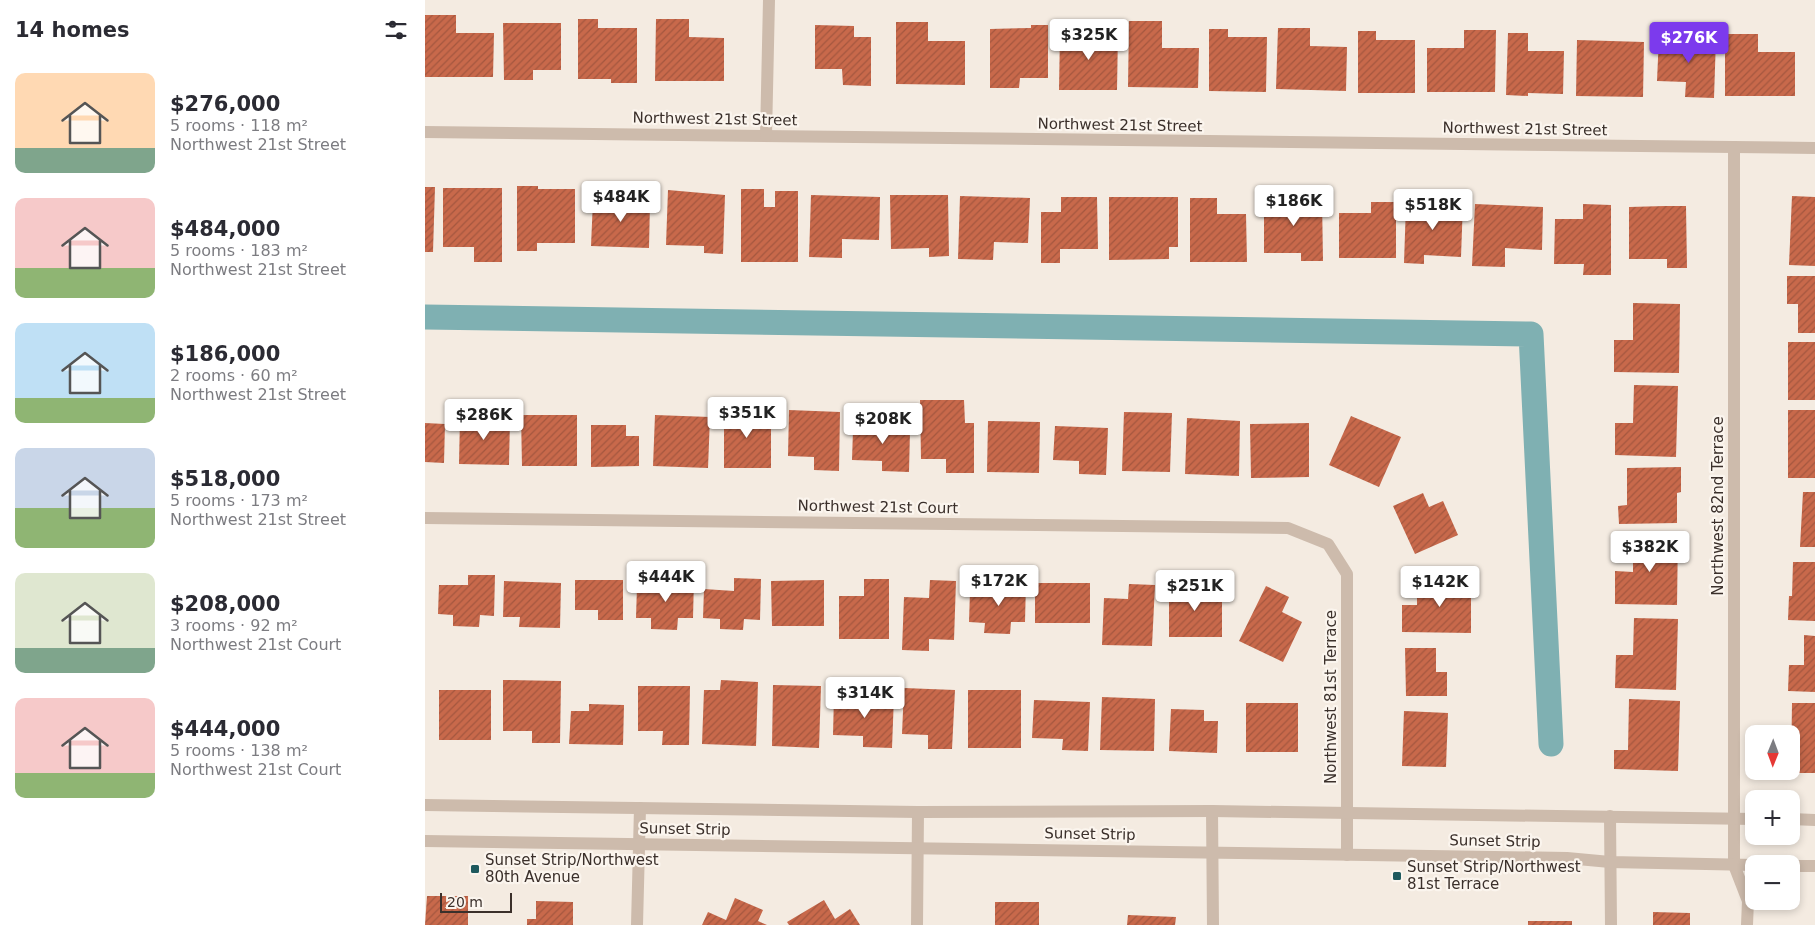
<!DOCTYPE html>
<meta charset="utf-8">
<style>
body{margin:0;font-family:"DejaVu Sans",sans-serif;background:#f7f7f7;color:#2b2b33;height:100vh;display:flex;flex-direction:column;font-size:19px;white-space:nowrap}
*{box-sizing:border-box;margin:0}
p{font-size:16px;color:#7c7c81}
.icon{flex:none;width:28px;height:28px;fill:none;stroke:currentColor;stroke-width:2;stroke-linecap:round;stroke-linejoin:round}
.map{position:relative;flex:1;overflow:hidden}
.drawer{display:flex;flex-direction:column;background:#fff;width:425px}
.drawer>*{flex:none}
.needle{width:32px;rotate:181deg}
.tools{position:absolute;left:1320px;top:725px;display:grid;gap:10px}
.tools a{display:grid;place-items:center;width:55px;height:55px;border-radius:10px;background:#fff;box-shadow:0 2px 8px #0003;font-size:25px}
.scale{position:absolute;left:15px;bottom:12px;width:72px;box-sizing:border-box;padding-left:5px;border:2px solid #3b302b;border-top:0;font-size:14px;line-height:18px;white-space:nowrap;color:#3b302b;-webkit-text-stroke:4px #fbf5ee;paint-order:stroke}
.price{position:absolute;translate:-50% -42px;padding:0 11px;border-radius:5px;background:#fff;color:#222;font-size:16px;line-height:32px;filter:drop-shadow(0 1px 2px #0008)}
.price::after{content:'';position:absolute;left:50%;top:30px;width:15px;height:11px;margin-left:-8px;background:inherit;clip-path:polygon(0 0,100% 0,50% 100%)}
.price.on{background:#7c3aed;color:#fff}
ul{padding:0;list-style:none}
li{display:flex;align-items:center;gap:15px;height:125px;padding:0 15px}
li span{display:grid;place-items:center;flex:none;width:140px;height:100px;border-radius:10px;color:#555}
li>.icon{margin-inline-start:auto}
span .icon{width:60px;height:60px;fill:#fffc;stroke-width:1}
li b{font-size:21px}
h2{display:flex;justify-content:space-between;align-items:center;height:60px;padding:0 15px;font-size:21px}
main{display:flex;flex:1;min-height:0}
.map>svg:first-child{display:block}
.lines{fill:none;stroke-linecap:round;stroke-linejoin:round}
.canal{stroke:#7fb0b2;stroke-width:25}
.building{fill:url(#building-hatch)}
.service{stroke:#cdbbac;stroke-width:12}
.minor{stroke:#cdbbac;stroke-width:12}
.tertiary{stroke:#cdbbac;stroke-width:12}
.poi-dot{fill:#1f5a5e;stroke:#fbf5ee;stroke-width:2}
.labels{text-anchor:middle;dominant-baseline:central;stroke-width:4.5;stroke-linejoin:round;paint-order:stroke}
.street-label{font-size:15px;fill:#3b302b;stroke:#fbf5ee}
.poi-label{font-size:15px;fill:#3b302b;stroke:#fbf5ee;text-anchor:start}
</style>
<main>
<section class="drawer">
<h2>14 homes<svg class="icon" aria-label="filters" viewBox="0 0 24 24"><path d="M4 7h16M4 17h16"/><circle cx="9" cy="7" r="2"/><circle cx="15" cy="17" r="2"/></svg></h2>
<ul>
<li><span style="background:linear-gradient(#ffd9b3 75%,#7fa58c 0)"><svg class="icon" aria-label="home" viewBox="0 0 24 24"><path d="M3 11l9-7 9 7M6 9v11h12V9"/></svg></span><div><b>$276,000</b><p>5 rooms · 118 m²</p><p>Northwest 21st Street</p></div></li>
<li><span style="background:linear-gradient(#f6c9c9 70%,#8fb573 0)"><svg class="icon" aria-label="home" viewBox="0 0 24 24"><path d="M3 11l9-7 9 7M6 9v11h12V9"/></svg></span><div><b>$484,000</b><p>5 rooms · 183 m²</p><p>Northwest 21st Street</p></div></li>
<li><span style="background:linear-gradient(#bfe0f5 75%,#8fb573 0)"><svg class="icon" aria-label="home" viewBox="0 0 24 24"><path d="M3 11l9-7 9 7M6 9v11h12V9"/></svg></span><div><b>$186,000</b><p>2 rooms · 60 m²</p><p>Northwest 21st Street</p></div></li>
<li><span style="background:linear-gradient(#c9d6e8 60%,#8fb573 0)"><svg class="icon" aria-label="home" viewBox="0 0 24 24"><path d="M3 11l9-7 9 7M6 9v11h12V9"/></svg></span><div><b>$518,000</b><p>5 rooms · 173 m²</p><p>Northwest 21st Street</p></div></li>
<li><span style="background:linear-gradient(#dfe7d0 75%,#7fa58c 0)"><svg class="icon" aria-label="home" viewBox="0 0 24 24"><path d="M3 11l9-7 9 7M6 9v11h12V9"/></svg></span><div><b>$208,000</b><p>3 rooms · 92 m²</p><p>Northwest 21st Court</p></div></li>
<li><span style="background:linear-gradient(#f6c9c9 75%,#8fb573 0)"><svg class="icon" aria-label="home" viewBox="0 0 24 24"><path d="M3 11l9-7 9 7M6 9v11h12V9"/></svg></span><div><b>$444,000</b><p>5 rooms · 138 m²</p><p>Northwest 21st Court</p></div></li>
</ul>
</section>
<div class="map">
<svg width="1390" height="925" viewBox="0 0 1390 925">
<defs>
<pattern id="building-hatch" width="6" height="6" patternUnits="userSpaceOnUse" patternTransform="scale(1.25)"><rect width="6" height="6" fill="#c8694b"/><path d="M-1 1l2-2M0 6l6-6M5 7l2-2" fill="none" stroke="#a4573f"/></pattern>
</defs>
<rect width="100%" height="100%" fill="#f4ebe1"/>
<g class="lines">
<!-- canal -->
<polyline class="canal" points="0,317 1106,334 1126,744"/>
</g>
<!-- building -->
<g class="building">
<polygon points="0,15 31,15 31,33 69,33 68,77 0,77"/>
<polygon points="153,19 173,19 173,28 212,28 212,83 186,83 186,79 153,79"/>
<polygon points="231,19 264,19 264,37 299,38 299,81 230,81"/>
<polygon points="704,21 737,21 737,48 774,48 773,88 703,87"/>
<polygon points="471,22 503,22 503,41 540,41 540,85 471,84"/>
<polygon points="78,23 136,23 136,70 108,70 108,80 79,80"/>
<polygon points="390,25 429,26 429,37 446,37 446,86 418,85 417,69 390,69"/>
<polygon points="606,25 623,25 623,78 595,78 594,88 565,88 565,29 606,28"/>
<polygon points="853,28 885,28 885,46 922,47 921,91 851,89"/>
<polygon points="784,29 803,29 803,37 842,37 841,92 784,91"/>
<polygon points="1039,30 1071,30 1070,92 1002,92 1002,48 1039,48"/>
<polygon points="933,31 951,31 951,40 990,40 990,93 933,93"/>
<polygon points="635,32 693,32 692,90 634,90"/>
<polygon points="1083,33 1103,33 1103,51 1139,51 1138,94 1103,93 1103,96 1081,95"/>
<polygon points="1300,34 1333,34 1333,52 1370,52 1370,96 1300,96"/>
<polygon points="1234,36 1291,38 1289,98 1260,97 1261,82 1232,81"/>
<polygon points="1152,40 1219,42 1218,97 1151,96"/>
<polygon points="92,186 113,186 113,189 150,189 150,243 112,243 112,251 92,251"/>
<polygon points="0,187 10,187 8,252 0,252"/>
<polygon points="18,188 77,188 77,262 49,262 49,247 18,247"/>
<polygon points="316,189 339,189 339,207 350,207 350,191 373,191 373,262 316,262"/>
<polygon points="243,190 300,195 298,254 279,253 279,246 241,245"/>
<polygon points="196,192 213,193 212,202 225,203 224,248 166,246 168,200 196,201"/>
<polygon points="386,195 455,197 454,240 417,239 417,258 384,257"/>
<polygon points="465,195 523,195 524,256 504,257 504,248 466,249"/>
<polygon points="535,196 605,198 603,243 569,242 568,260 533,259"/>
<polygon points="1367,196 1390,197 1390,266 1364,265"/>
<polygon points="636,197 672,197 673,249 635,249 635,263 616,263 616,212 636,212"/>
<polygon points="684,197 753,197 753,247 744,247 744,259 684,260"/>
<polygon points="765,198 792,198 792,214 821,214 822,262 765,262"/>
<polygon points="839,198 897,198 898,261 876,261 876,253 839,253"/>
<polygon points="1013,201 1038,202 1036,257 999,255 999,264 979,263 981,204 1013,205"/>
<polygon points="946,202 971,202 971,258 914,258 914,213 946,213"/>
<polygon points="1050,204 1118,207 1117,250 1080,248 1080,267 1047,266"/>
<polygon points="1158,204 1186,205 1186,275 1158,275 1159,264 1129,264 1130,219 1158,219"/>
<polygon points="1240,206 1261,206 1262,268 1242,268 1242,259 1204,259 1204,207"/>
<polygon points="1362,276 1390,276 1390,333 1373,333 1373,304 1362,304"/>
<polygon points="1208,303 1255,304 1254,373 1189,372 1189,340 1208,340"/>
<rect x="1363" y="342" width="27" height="58"/>
<polygon points="1209,385 1253,386 1251,457 1190,455 1190,423 1208,423"/>
<polygon points="495,400 539,400 540,423 549,423 549,473 521,473 521,459 496,459"/>
<polygon points="364,410 415,412 414,471 389,470 389,457 363,456"/>
<rect x="1363" y="410" width="27" height="68"/>
<rect x="299" y="411" width="47" height="57"/>
<polygon points="699,412 747,413 745,472 697,471"/>
<polygon points="96,415 152,415 152,466 97,466"/>
<polygon points="230,415 285,417 283,468 228,466"/>
<polygon points="926,416 976,437 954,487 904,465"/>
<polygon points="35,417 85,418 84,465 34,464"/>
<polygon points="443,417 469,418 469,431 485,431 484,472 457,471 457,461 427,460 428,430 443,430"/>
<polygon points="762,418 815,421 814,476 760,474"/>
<polygon points="563,421 615,422 614,473 562,472"/>
<polygon points="0,423 20,424 19,463 0,462"/>
<polygon points="884,423 884,477 826,478 825,424"/>
<polygon points="166,425 201,425 201,436 214,436 214,466 166,467"/>
<polygon points="630,426 683,428 681,475 654,474 654,461 628,460"/>
<polygon points="1256,467 1256,492 1252,493 1252,523 1194,524 1193,506 1202,505 1202,468"/>
<polygon points="1378,492 1390,492 1390,547 1375,547"/>
<polygon points="998,493 1004,507 1018,501 1033,535 990,554 968,506"/>
<polygon points="1208,535 1253,535 1252,605 1190,604 1190,571 1208,572"/>
<polygon points="1368,562 1390,562 1390,621 1363,620 1364,596 1367,596"/>
<polygon points="43,575 70,575 69,616 55,615 54,627 28,626 28,615 13,614 14,585 43,585"/>
<polygon points="240,577 269,578 268,618 253,618 252,630 226,629 226,618 211,618 212,586 239,587"/>
<polygon points="309,578 336,579 335,620 319,619 318,630 295,629 295,619 278,618 279,589 309,591"/>
<polygon points="439,579 464,579 464,639 414,639 414,596 439,596"/>
<polygon points="150,580 198,580 198,620 173,620 173,610 150,610"/>
<polygon points="399,580 399,626 347,626 346,581"/>
<polygon points="505,580 531,581 529,640 504,639 504,651 477,650 479,597 504,598"/>
<polygon points="79,581 136,583 135,628 94,627 95,617 78,617"/>
<polygon points="992,581 1046,581 1046,633 977,632 977,605 992,605"/>
<polygon points="574,582 601,582 600,622 586,622 585,634 559,633 560,623 544,622 545,591 573,592"/>
<rect x="610" y="583" width="55" height="40"/>
<polygon points="704,584 730,585 727,646 677,645 679,598 703,599"/>
<polygon points="841,586 864,597 857,612 877,622 858,662 814,641"/>
<rect x="744" y="587" width="53" height="50"/>
<polygon points="1209,618 1253,619 1251,690 1190,688 1191,655 1208,655"/>
<polygon points="1379,635 1390,636 1390,692 1363,691 1364,665 1379,665"/>
<polygon points="980,648 1011,648 1011,672 1022,672 1022,696 981,696"/>
<polygon points="78,680 136,681 135,743 107,743 107,731 78,731"/>
<polygon points="296,680 333,682 331,746 277,744 279,690 295,690"/>
<polygon points="348,685 396,686 394,748 347,746"/>
<polygon points="213,686 265,686 264,745 237,745 238,731 213,731"/>
<polygon points="479,688 530,690 527,749 503,749 503,735 477,734"/>
<rect x="14" y="690" width="52" height="50"/>
<rect x="543" y="690" width="53" height="58"/>
<polygon points="409,695 469,696 467,748 438,747 438,736 408,735"/>
<polygon points="677,697 730,699 729,751 675,750"/>
<polygon points="1204,699 1255,701 1253,771 1189,769 1189,750 1203,750"/>
<polygon points="609,700 665,702 663,751 637,750 638,739 607,738"/>
<rect x="821" y="703" width="52" height="49"/>
<polygon points="1367,703 1390,703 1390,773 1366,773"/>
<polygon points="164,704 199,705 198,745 144,744 146,711 164,711"/>
<polygon points="746,709 779,710 779,721 793,721 792,753 744,751"/>
<polygon points="979,711 1023,713 1021,767 977,766"/>
<polygon points="2,896 43,896 43,925 0,925"/>
<polygon points="310,898 338,910 333,921 342,925 277,925 283,912 301,920"/>
<polygon points="399,900 410,919 425,909 435,925 364,925 362,922"/>
<polygon points="111,901 148,902 148,925 102,925 102,919 111,919"/>
<rect x="570" y="902" width="44" height="23"/>
<polygon points="1228,912 1265,913 1265,925 1228,925"/>
<polygon points="703,915 751,917 750,925 702,925"/>
<rect x="1103" y="921" width="44" height="4"/>
</g>
<g class="lines">
<!-- service -->
<polyline class="service" points="1309,865 1323,901 1322,925"/>
<!-- minor -->
<g class="minor">
<polyline points="0,132 1390,148"/>
<polyline points="341,136 344,0"/>
<polyline points="0,518 863,528 903,544 922,574 922,855"/>
<polyline points="787,811 788,925"/>
<polyline points="1185,816 1186,925"/>
<polyline points="1309,865 1309,148"/>
<polyline points="212,925 215,808"/>
<polyline points="492,925 493,812"/>
</g>
<!-- tertiary -->
<g class="tertiary">
<polyline points="0,805 493,812 787,811 1329,819"/>
<polyline points="1366,819 1390,820"/>
<polyline points="0,841 1142,858 1185,862 1329,865"/>
<polyline points="1366,866 1390,866"/>
</g>
</g>
<!-- markers -->
<g class="poi-dot">
<rect x="45" y="864" width="10" height="10" rx="2.5"/>
<rect x="967" y="871" width="10" height="10" rx="2.5"/>
</g>
<g class="labels">
<!-- street labels -->
<g class="street-label">
<text transform="translate(290 119) rotate(1)">Northwest 21st Street</text>
<text transform="translate(695 125) rotate(1)">Northwest 21st Street</text>
<text transform="translate(1100 129) rotate(1)">Northwest 21st Street</text>
<text transform="translate(1293 506) rotate(-90)">Northwest 82nd Terrace</text>
<text transform="translate(453 507) rotate(1)">Northwest 21st Court</text>
<text transform="translate(906 697) rotate(-90)">Northwest 81st Terrace</text>
<text transform="translate(260 829) rotate(1)">Sunset Strip</text>
<text transform="translate(665 834) rotate(1)">Sunset Strip</text>
<text transform="translate(1070 841) rotate(1)">Sunset Strip</text>
</g>
<!-- poi labels -->
<g class="poi-label">
<text x="60" y="860">Sunset Strip/Northwest<tspan x="60" dy="17">80th Avenue</tspan></text>
<text x="982" y="867">Sunset Strip/Northwest<tspan x="982" dy="17">81st Terrace</tspan></text>
</g>
</g>
</svg>
<div class="tools">
<a><svg class="needle" viewBox="-14 -14 28 28"><path d="M0-13l5 13h-10z" fill="#e53935"/><path d="M0 13l5-13h-10z" fill="#7c7c81"/></svg></a>
<a>+</a>
<a>−</a>
</div>
<div class="scale">20 m</div>
<b class="price" style="left:664px;top:61px">$325K</b>
<b class="price on" style="left:1264px;top:64px">$276K</b>
<b class="price" style="left:196px;top:223px">$484K</b>
<b class="price" style="left:869px;top:227px">$186K</b>
<b class="price" style="left:1008px;top:231px">$518K</b>
<b class="price" style="left:322px;top:439px">$351K</b>
<b class="price" style="left:59px;top:441px">$286K</b>
<b class="price" style="left:458px;top:445px">$208K</b>
<b class="price" style="left:1225px;top:573px">$382K</b>
<b class="price" style="left:241px;top:603px">$444K</b>
<b class="price" style="left:574px;top:607px">$172K</b>
<b class="price" style="left:1015px;top:608px">$142K</b>
<b class="price" style="left:770px;top:612px">$251K</b>
<b class="price" style="left:440px;top:719px">$314K</b>
</div>
</main>
